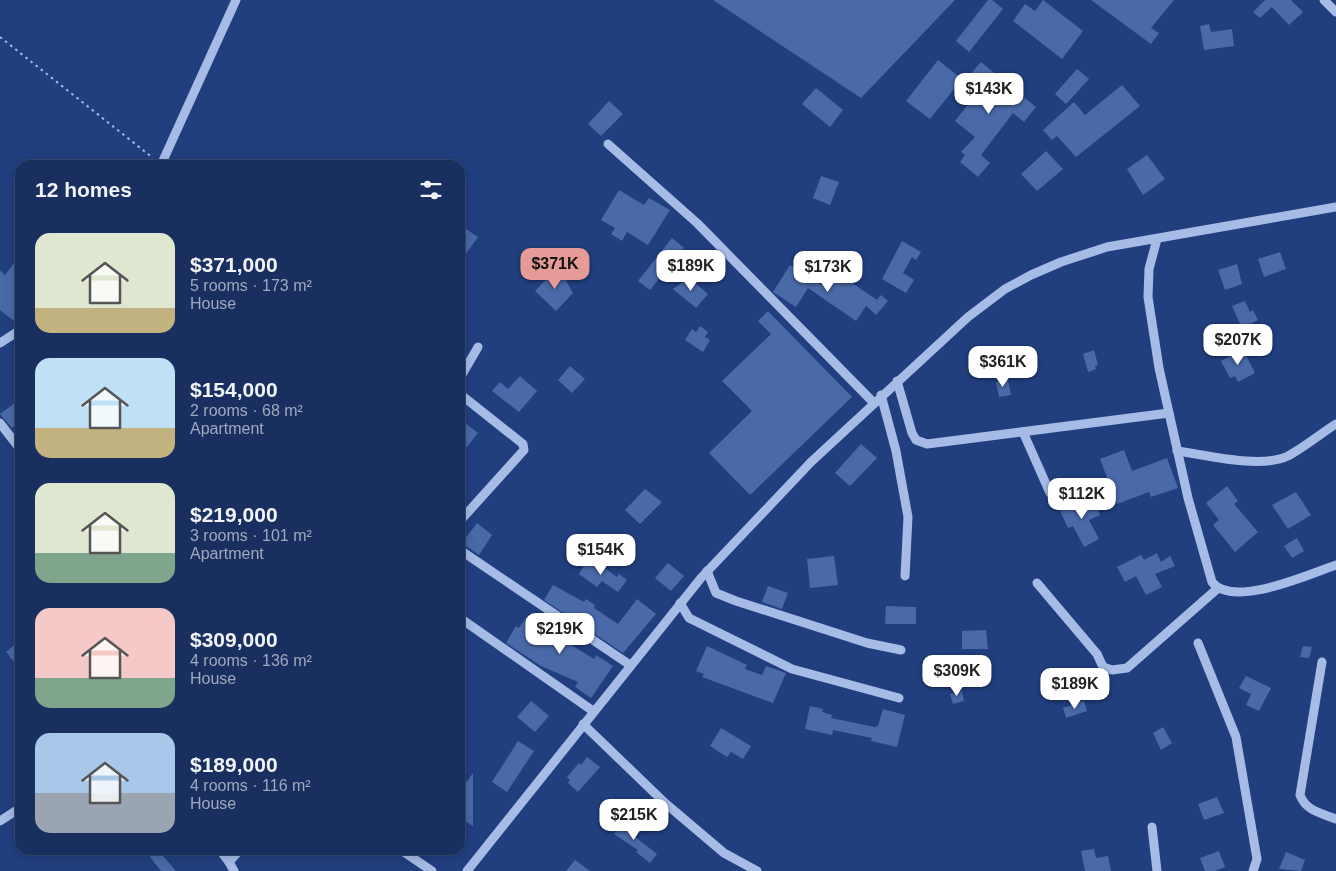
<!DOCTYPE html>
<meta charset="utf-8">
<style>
body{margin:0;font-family:Arial,sans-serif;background:#223765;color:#f1f3f6;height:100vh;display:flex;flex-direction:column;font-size:19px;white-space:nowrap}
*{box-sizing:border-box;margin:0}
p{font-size:16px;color:#9fa9bd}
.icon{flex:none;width:28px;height:28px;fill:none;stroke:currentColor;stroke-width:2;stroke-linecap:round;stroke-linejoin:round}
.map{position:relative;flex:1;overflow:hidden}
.sheet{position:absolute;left:15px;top:160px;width:450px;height:695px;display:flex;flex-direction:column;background:#192f5f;border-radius:15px;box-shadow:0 2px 12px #0003,0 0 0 1px #374a74}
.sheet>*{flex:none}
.price{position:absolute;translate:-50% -42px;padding:0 11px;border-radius:10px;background:#fff;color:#222;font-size:16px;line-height:32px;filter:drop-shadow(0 1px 2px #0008)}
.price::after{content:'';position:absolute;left:50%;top:30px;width:15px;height:11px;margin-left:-8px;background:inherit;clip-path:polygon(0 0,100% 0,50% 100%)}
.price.selected{background:#e69b98;color:#111}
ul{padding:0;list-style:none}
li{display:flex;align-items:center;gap:15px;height:125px;padding:0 20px}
li span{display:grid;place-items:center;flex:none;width:140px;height:100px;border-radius:15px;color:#555}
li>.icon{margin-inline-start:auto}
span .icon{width:60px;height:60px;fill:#fffc;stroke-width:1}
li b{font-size:21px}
h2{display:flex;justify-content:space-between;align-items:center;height:60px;padding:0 20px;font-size:21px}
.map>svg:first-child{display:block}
.building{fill:#4969a8}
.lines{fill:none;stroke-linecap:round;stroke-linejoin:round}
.path{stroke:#a6bce7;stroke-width:2;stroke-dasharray:2.5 4;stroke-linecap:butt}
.minor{stroke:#a6bce7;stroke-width:9}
</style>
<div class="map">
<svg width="1336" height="871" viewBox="0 0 1336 871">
<rect width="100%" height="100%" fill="#213f7f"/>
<!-- building -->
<g class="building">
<polygon points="713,0 955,0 861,98"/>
<polygon points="988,0 992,0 1003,9 969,52 956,41"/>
<polygon points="1043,0 1083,31 1062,59 1013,21 1025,4 1035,11"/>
<polygon points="1091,0 1174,0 1151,28 1159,33 1151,44"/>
<polygon points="1265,0 1291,0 1303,12 1289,25 1272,7 1260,18 1253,12"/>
<polygon points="1209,24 1211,32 1232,29 1234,46 1204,50 1200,26"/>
<polygon points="938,60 962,79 930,119 906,101"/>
<polygon points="981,62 1036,107 1024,122 1013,113 981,155 990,163 978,177 960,162 965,155 961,152 975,137 955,121 981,88 968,77"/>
<polygon points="1077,69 1089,79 1066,104 1055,94"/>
<polygon points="1122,85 1140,106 1076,157 1057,136 1052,140 1043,130 1074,102 1085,115"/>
<polygon points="816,88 843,110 830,127 802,104"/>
<polygon points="609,101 623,114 601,136 588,124"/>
<polygon points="1046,151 1063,169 1037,191 1021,174"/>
<polygon points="1147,155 1165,179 1143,195 1127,169"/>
<polygon points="821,176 839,182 830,205 813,198"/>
<polygon points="619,190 644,205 649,198 670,210 648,245 627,232 622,241 611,234 615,228 601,220"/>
<polygon points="460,225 478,237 460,262"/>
<polygon points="672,238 684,248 650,290 638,281"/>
<polygon points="902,241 921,252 916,260 912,257 903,273 914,280 906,293 882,279"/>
<polygon points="1280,252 1286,269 1264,277 1258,259"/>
<polygon points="20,255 20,313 14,321 0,310 0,270 5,275"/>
<polygon points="1237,264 1242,284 1225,290 1218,270"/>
<polygon points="790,265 825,287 827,284 830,286 839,274 877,300 881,295 888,301 876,315 866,306 856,321 808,288 796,307 773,292"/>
<polygon points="558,267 573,293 556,311 535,291"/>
<polygon points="689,278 708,294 696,308 673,289"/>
<polygon points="1245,301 1250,312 1253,310 1258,320 1242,328 1232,306"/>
<polygon points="768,311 852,397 750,495 709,453 752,411 722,381 771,334 758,321"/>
<polygon points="700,326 708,332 705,337 710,340 703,352 685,340 692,329 696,332"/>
<polygon points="1243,349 1255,373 1238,382 1235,376 1230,378 1221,361"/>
<polygon points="1094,350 1098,365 1095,366 1096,369 1088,372 1083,354"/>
<polygon points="570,366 585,379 572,393 558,380"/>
<polygon points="520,376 537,391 519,412 492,391 500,382 508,389"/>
<polygon points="1008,380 1011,395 999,397 996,382"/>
<polygon points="20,399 20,421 12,428 0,414"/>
<polygon points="460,419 478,433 467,447 460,442"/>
<polygon points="861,444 877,458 850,486 835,473"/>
<polygon points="1124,450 1132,471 1167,458 1178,488 1151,497 1149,492 1117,504 1100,459"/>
<polygon points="1227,486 1238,501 1234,504 1258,532 1235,552 1213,525 1219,520 1206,503"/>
<polygon points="645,489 662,502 640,524 625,510"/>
<polygon points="1296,492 1311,515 1288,529 1272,505"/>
<polygon points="1093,497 1100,515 1089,520 1099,539 1084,547 1073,526 1068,528 1060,511"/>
<polygon points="477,523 492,535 479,555 462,543"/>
<polygon points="1297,538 1304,551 1292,558 1284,546"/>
<polygon points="1157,553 1161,562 1170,556 1175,566 1155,574 1162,587 1146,595 1136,576 1125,582 1117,567 1141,555 1144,560"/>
<polygon points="834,556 838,585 810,588 807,559"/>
<polygon points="589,557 617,577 619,574 627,580 618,592 602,581 597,587 579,574"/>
<polygon points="668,563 684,576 671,591 655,578"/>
<polygon points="553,585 584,602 586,599 595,605 594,608 618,624 637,599 656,614 623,653 544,600"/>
<polygon points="768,586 788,593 782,609 762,602"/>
<polygon points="886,606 916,607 916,624 885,624"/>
<polygon points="527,616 553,636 560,625 579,638 573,646 594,659 596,655 613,666 591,698 575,687 578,682 541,666 506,643 516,626 519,628"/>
<polygon points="986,630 988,649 962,649 962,631"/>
<polygon points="20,640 20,669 6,652"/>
<polygon points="707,646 747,665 745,669 762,675 766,666 786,673 773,703 702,677 704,674 696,671"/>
<polygon points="1303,646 1312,647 1309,658 1300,657"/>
<polygon points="925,658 952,660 949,683 922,681"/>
<polygon points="1246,676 1271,688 1259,711 1246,705 1251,694 1239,688"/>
<polygon points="962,691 964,701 953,704 950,694"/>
<polygon points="531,701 549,716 535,732 517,717"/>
<polygon points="1084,701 1087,711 1066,718 1063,708"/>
<polygon points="810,706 823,709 822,712 832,715 831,718 875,727 878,726 883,709 905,715 897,747 871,741 872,738 833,730 832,735 805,729"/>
<polygon points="1163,727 1172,743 1161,750 1153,733"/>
<polygon points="721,728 751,746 743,759 731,752 727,757 710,746"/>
<polygon points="518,741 534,751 507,792 492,782"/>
<polygon points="587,757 600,767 578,792 568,783 570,780 567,777 579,763 581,765"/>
<polygon points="473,773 473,826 460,818 460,791"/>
<polygon points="1217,797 1224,813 1204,820 1198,804"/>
<polygon points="624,819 637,828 634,836 657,854 650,863 636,852 638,850 614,834"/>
<polygon points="1094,849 1096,858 1108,856 1111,871 1085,871 1081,851"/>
<polygon points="158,850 176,871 161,871 150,857"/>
<polygon points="1219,851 1225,867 1215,871 1205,871 1200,858"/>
<polygon points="1286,852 1305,860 1301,871 1279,869"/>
<polygon points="575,860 590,871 566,871"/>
</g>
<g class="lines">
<!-- path -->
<polyline class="path" points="0,37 153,158"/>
<!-- minor -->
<g class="minor">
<polyline points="1324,0 1336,12"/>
<polyline points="608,144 697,223 873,402"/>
<polyline points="161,165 236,0"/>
<path d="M1157,239L1149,269L1148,297L1159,368L1188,498L1212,582C1233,609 1309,574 1336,565"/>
<polyline points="0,343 20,330"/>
<polyline points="460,378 478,347"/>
<polyline points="897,381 912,433 916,440 927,444 1169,413"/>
<polyline points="460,394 523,444 524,450 460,521"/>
<polyline points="881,395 896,451 908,517 905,576"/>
<polyline points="0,423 20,449"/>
<polyline points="1023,432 1050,493"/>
<path d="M1177,451C1207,455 1260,469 1288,456C1305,447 1320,434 1336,424"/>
<polyline points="460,550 630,665"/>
<polyline points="707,571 716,593 736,601 867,643 901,650"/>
<polyline points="1037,583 1097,654 1103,667 1112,670 1127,668 1217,589"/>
<polyline points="680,603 689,618 792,669 899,698"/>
<polyline points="460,618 593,711"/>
<polyline points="1198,643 1236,737 1257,859 1253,871"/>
<path d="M1322,662L1300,795C1306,811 1321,813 1336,819"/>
<polyline points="583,724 665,803 724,853 757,871"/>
<polyline points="0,821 20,808"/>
<polyline points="1152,827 1157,871"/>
<polyline points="220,850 229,862 240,850"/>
<polyline points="401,850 432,871"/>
<polyline points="229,862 234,871"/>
<polyline points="467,871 701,578 811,462 968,317 1005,289 1031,275 1061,262 1107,247 1336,207"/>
</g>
</g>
</svg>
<b class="price" style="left:989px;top:115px">$143K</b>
<b class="price selected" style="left:555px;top:290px">$371K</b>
<b class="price" style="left:691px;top:292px">$189K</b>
<b class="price" style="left:828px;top:293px">$173K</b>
<b class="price" style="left:1238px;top:366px">$207K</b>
<b class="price" style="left:1003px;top:388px">$361K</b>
<b class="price" style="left:1082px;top:520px">$112K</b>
<b class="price" style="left:601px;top:576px">$154K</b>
<b class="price" style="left:560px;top:655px">$219K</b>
<b class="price" style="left:957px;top:697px">$309K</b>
<b class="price" style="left:1075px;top:710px">$189K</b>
<b class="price" style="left:634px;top:841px">$215K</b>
<section class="sheet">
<h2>12 homes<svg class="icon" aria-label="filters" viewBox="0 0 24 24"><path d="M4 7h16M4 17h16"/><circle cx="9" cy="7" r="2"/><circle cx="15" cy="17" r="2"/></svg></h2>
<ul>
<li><span style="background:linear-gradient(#dfe7d0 75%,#c2b280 0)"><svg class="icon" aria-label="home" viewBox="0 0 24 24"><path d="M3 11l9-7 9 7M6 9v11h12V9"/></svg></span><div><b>$371,000</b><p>5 rooms · 173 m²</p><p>House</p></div></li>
<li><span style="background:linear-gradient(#bfe0f5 70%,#c2b280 0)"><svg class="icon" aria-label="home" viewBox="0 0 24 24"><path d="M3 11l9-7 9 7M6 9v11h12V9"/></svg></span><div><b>$154,000</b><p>2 rooms · 68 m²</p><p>Apartment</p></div></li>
<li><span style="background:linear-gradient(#dfe7d0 70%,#7fa58c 0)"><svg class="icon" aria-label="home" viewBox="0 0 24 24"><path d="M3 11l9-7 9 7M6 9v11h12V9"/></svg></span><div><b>$219,000</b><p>3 rooms · 101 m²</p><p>Apartment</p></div></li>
<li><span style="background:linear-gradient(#f6c9c9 70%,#7fa58c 0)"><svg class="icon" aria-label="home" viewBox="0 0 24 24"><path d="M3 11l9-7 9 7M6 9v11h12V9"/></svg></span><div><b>$309,000</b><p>4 rooms · 136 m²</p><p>House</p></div></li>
<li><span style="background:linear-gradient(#a9c7e8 60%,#9aa5b1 0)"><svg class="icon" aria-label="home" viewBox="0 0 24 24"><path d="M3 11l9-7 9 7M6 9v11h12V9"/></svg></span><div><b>$189,000</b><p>4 rooms · 116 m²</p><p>House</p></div></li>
</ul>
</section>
</div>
